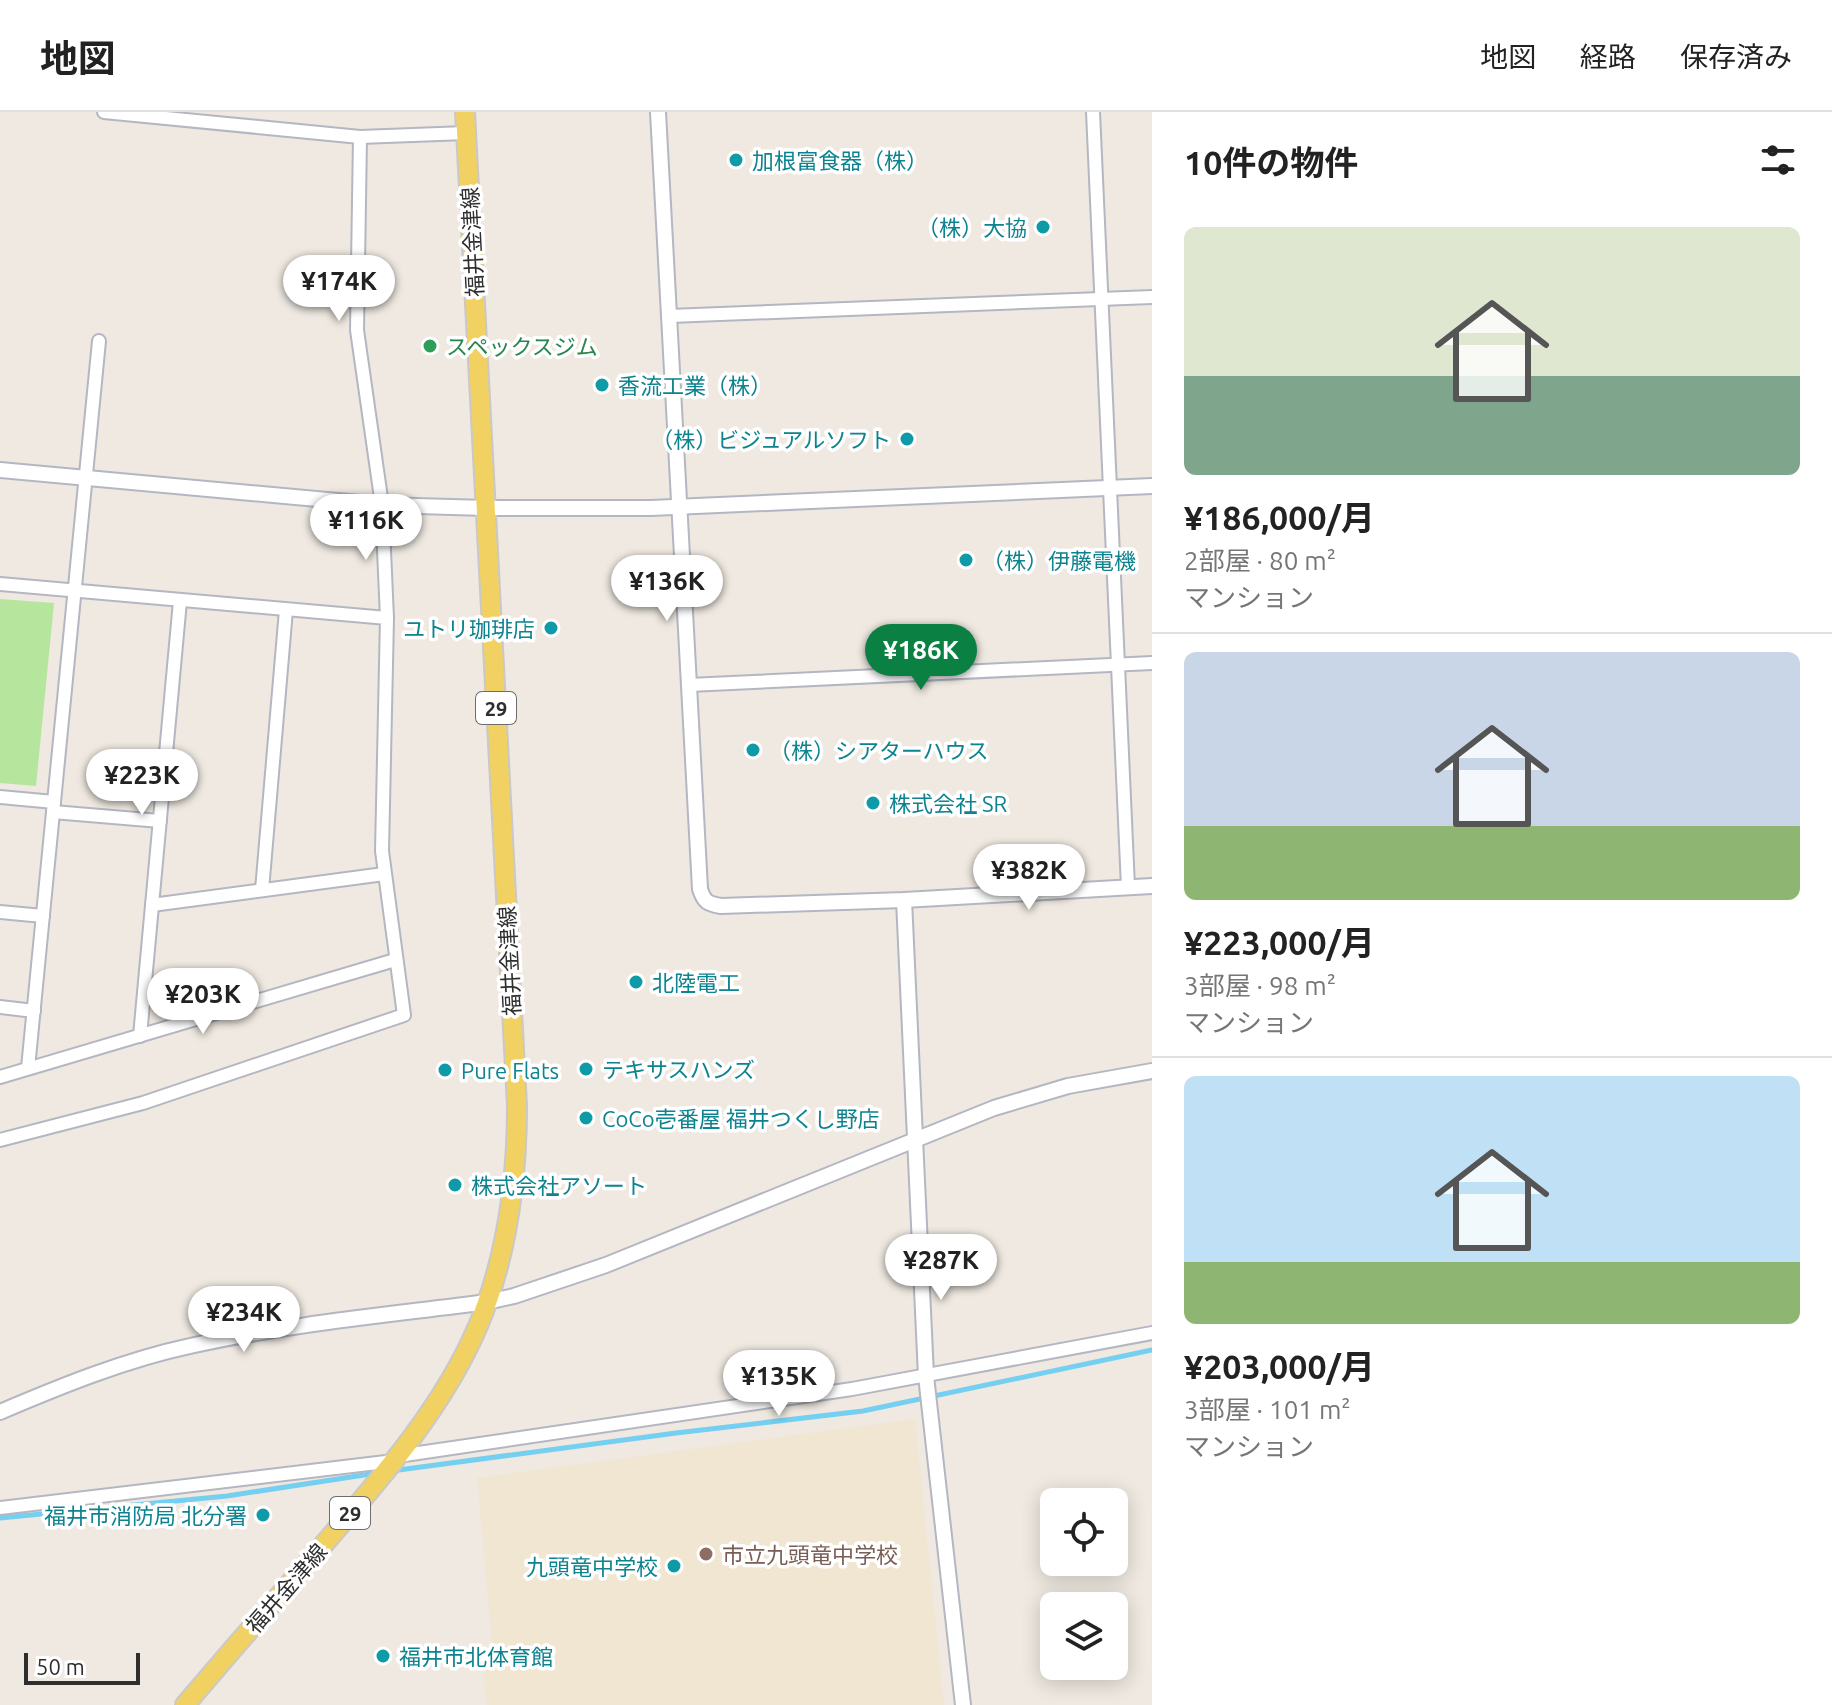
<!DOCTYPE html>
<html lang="ja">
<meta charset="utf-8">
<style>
body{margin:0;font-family:Ubuntu,"Noto Sans JP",sans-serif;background:#f6f6f6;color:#222;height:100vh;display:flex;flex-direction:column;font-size:30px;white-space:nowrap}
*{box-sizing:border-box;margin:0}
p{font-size:26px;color:#767676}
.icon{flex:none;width:44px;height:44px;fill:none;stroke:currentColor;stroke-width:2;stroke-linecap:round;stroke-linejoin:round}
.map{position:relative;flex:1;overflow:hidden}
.panel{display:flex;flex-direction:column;background:#fff;width:680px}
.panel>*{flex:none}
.controls{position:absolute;left:1040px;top:1376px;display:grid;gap:16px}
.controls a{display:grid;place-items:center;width:88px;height:88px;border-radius:12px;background:#fff;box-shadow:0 4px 20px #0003;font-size:40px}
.scale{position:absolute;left:24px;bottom:20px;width:116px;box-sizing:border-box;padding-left:8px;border:4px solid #2e2e2e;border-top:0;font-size:22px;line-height:28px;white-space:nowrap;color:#2e2e2e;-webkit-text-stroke:6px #fff;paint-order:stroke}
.price{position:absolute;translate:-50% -68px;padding:0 18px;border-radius:28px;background:#fff;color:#222;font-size:26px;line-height:52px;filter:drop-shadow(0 2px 4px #0008)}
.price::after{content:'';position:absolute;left:50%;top:48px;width:24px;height:18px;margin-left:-12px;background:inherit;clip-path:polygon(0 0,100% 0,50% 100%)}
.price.active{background:#0b8043;color:#fff}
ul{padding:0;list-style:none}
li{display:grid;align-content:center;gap:16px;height:424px;padding:0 32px}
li+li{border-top:2px solid #e0e0e0}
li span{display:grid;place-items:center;height:248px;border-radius:12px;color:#555}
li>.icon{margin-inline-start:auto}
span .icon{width:144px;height:144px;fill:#fffc;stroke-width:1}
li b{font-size:34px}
h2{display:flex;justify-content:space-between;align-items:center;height:96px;padding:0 32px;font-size:34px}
header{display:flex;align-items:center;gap:48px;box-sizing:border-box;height:112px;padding:0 40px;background:#fff;border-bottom:2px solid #e0e0e0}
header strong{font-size:38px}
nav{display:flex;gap:44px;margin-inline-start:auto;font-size:28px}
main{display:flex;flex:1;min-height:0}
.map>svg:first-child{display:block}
.education{fill:#f0e6d1}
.green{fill:#b6e59e}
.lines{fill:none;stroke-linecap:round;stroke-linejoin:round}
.stream{stroke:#75cff0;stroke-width:5}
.minor-casing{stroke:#b4b7c1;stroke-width:16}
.tertiary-casing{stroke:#b4b7c1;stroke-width:18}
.primary-casing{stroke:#c9c9c9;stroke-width:22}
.minor{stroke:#fff;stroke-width:12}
.tertiary{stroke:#fff;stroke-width:14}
.primary{stroke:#f2d163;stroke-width:18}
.culture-dot{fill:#0f9aa8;stroke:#fff;stroke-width:3}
.leisure-dot{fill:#2e9e5b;stroke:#fff;stroke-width:3}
.education-dot{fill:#8d6e63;stroke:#fff;stroke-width:3}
.labels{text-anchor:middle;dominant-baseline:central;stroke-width:7;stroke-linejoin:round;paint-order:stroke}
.shield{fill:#fff;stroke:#6d6d6d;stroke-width:2}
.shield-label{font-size:20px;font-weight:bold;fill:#2e2e2e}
.culture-label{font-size:22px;fill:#0d838f;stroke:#fff;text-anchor:start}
.street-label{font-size:22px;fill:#2e2e2e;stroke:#fff}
.leisure-label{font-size:22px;fill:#27864d;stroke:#fff;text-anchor:start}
.education-label{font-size:22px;fill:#785e54;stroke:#fff;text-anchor:start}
</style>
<header>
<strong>地図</strong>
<nav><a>地図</a><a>経路</a><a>保存済み</a></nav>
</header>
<main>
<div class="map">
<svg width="1152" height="1593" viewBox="0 0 1152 1593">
<rect width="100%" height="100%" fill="#efe9e1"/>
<!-- education -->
<polygon class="education" points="915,1307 944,1593 487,1593 483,1563 493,1542 477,1366"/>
<!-- green -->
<polygon class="green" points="0,487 54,491 36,674 0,671"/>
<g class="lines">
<!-- stream -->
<g class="stream">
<polyline points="391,1359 676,1321 863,1299 1152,1238"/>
<polyline points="0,1406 227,1384 377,1361"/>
</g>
<defs>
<g id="minor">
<polyline points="104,0 360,25 466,21"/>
<polyline points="1093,0 1128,775"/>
<polyline points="360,25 357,218 382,393 387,506"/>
<polyline points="670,204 1152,185"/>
<polyline points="0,472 387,506 382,739 404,903 143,991 0,1028"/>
<polyline points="689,573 1152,551"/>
<polyline points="0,685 54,690"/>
<polyline points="53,700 160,709"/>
<polyline points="262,778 286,498"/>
<polyline points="152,793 384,762"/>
<polyline points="0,800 43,804"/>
<polyline points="0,895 34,899"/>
<polyline points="140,924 180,489"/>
<polyline points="28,956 99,229"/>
<polyline points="0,965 395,848"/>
<polyline points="398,1344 852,1277 1152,1221"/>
<polyline points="0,1396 394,1349"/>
</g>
<g id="tertiary">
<path d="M658,0L700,777C704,790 708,792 721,794L904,788L1152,774"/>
<polyline points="0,358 382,393 486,396 651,396 1152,374"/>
<polyline points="904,788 926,1264 963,1593"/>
<path d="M0,1300C61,1274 125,1248 190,1234C288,1212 388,1203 487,1190L514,1184L606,1153L994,996L1068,974L1152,959"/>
</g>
<path id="primary" d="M185,1593C231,1539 277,1486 324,1432C382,1365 443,1296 478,1214C507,1145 517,1069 517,994L465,0"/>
</defs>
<!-- minor casing -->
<use href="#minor" class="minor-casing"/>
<!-- tertiary casing -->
<use href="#tertiary" class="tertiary-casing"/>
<!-- primary casing -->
<use href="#primary" class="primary-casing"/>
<!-- minor -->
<use href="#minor" class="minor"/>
<!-- tertiary -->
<use href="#tertiary" class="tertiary"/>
<!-- primary -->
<use href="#primary" class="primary"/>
</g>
<!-- markers -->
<g class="culture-dot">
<circle cx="736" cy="48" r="8"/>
<circle cx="1043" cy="115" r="8"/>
<circle cx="602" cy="273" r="8"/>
<circle cx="907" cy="327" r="8"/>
<circle cx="966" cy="448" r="8"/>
<circle cx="551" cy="516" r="8"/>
<circle cx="753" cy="638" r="8"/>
<circle cx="873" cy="691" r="8"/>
<circle cx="636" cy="870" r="8"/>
<circle cx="586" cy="957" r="8"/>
<circle cx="445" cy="958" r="8"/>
<circle cx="586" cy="1006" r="8"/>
<circle cx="455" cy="1073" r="8"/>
<circle cx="263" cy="1403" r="8"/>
<circle cx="674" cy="1454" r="8"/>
<circle cx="383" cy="1544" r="8"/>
</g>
<circle class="leisure-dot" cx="430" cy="234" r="8"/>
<circle class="education-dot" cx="706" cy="1442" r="8"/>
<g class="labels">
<!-- shield labels -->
<g class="shield">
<rect x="476" y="580" width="40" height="32" rx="6"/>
<rect x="330" y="1385" width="40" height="32" rx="6"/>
</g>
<g class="shield-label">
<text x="496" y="596">29</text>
<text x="350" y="1401">29</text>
</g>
<!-- culture labels -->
<g class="culture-label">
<text x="752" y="48">加根富食器（株）</text>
<text x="1027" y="115" text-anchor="end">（株）大協</text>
<text x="618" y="273">香流工業（株）</text>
<text x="891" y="327" text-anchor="end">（株）ビジュアルソフト</text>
<text x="982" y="448">（株）伊藤電機</text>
<text x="535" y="516" text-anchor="end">ユトリ珈琲店</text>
<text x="769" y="638">（株）シアターハウス</text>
<text x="889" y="691">株式会社 SR</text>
<text x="652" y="870">北陸電工</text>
<text x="602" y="957">テキサスハンズ</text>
<text x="461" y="958">Pure Flats</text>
<text x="602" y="1006">CoCo壱番屋 福井つくし野店</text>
<text x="471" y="1073">株式会社アソート</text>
<text x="247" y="1403" text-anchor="end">福井市消防局 北分署</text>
<text x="658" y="1454" text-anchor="end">九頭竜中学校</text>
<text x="399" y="1544">福井市北体育館</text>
</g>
<!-- street labels -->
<g class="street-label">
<text transform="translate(472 130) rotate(-93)">福井金津線</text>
<text transform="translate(509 849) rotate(-93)">福井金津線</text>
<text transform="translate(286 1476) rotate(-49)">福井金津線</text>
</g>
<!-- leisure labels -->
<g class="leisure-label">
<text x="446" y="234">スペックスジム</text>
</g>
<!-- education labels -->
<g class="education-label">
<text x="722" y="1442">市立九頭竜中学校</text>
</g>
</g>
</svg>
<div class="controls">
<a><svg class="icon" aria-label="locate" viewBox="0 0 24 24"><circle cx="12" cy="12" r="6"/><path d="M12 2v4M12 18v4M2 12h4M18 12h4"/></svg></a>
<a><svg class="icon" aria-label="layers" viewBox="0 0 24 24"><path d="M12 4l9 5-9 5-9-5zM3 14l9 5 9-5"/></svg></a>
</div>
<div class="scale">50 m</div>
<b class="price" style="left:339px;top:211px">¥174K</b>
<b class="price" style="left:366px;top:450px">¥116K</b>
<b class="price" style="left:667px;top:511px">¥136K</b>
<b class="price active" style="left:921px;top:580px">¥186K</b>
<b class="price" style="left:142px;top:705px">¥223K</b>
<b class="price" style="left:1029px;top:800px">¥382K</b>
<b class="price" style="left:203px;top:924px">¥203K</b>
<b class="price" style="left:941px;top:1190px">¥287K</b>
<b class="price" style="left:244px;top:1242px">¥234K</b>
<b class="price" style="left:779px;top:1306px">¥135K</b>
</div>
<section class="panel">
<h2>10件の物件<svg class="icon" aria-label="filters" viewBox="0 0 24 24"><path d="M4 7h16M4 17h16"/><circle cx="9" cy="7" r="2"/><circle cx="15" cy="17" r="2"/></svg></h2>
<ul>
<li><span style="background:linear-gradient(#dfe7d0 60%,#7fa58c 0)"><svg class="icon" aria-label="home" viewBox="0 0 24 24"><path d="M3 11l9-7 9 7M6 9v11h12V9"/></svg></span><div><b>¥186,000/月</b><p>2部屋 · 80 m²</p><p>マンション</p></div></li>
<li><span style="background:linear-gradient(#c9d6e8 70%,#8fb573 0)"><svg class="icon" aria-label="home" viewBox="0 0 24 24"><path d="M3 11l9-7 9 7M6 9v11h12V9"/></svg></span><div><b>¥223,000/月</b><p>3部屋 · 98 m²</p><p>マンション</p></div></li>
<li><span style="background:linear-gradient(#bfe0f5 75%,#8fb573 0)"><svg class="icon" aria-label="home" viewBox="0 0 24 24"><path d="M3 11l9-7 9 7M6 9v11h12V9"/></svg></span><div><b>¥203,000/月</b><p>3部屋 · 101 m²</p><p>マンション</p></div></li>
</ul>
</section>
</main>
